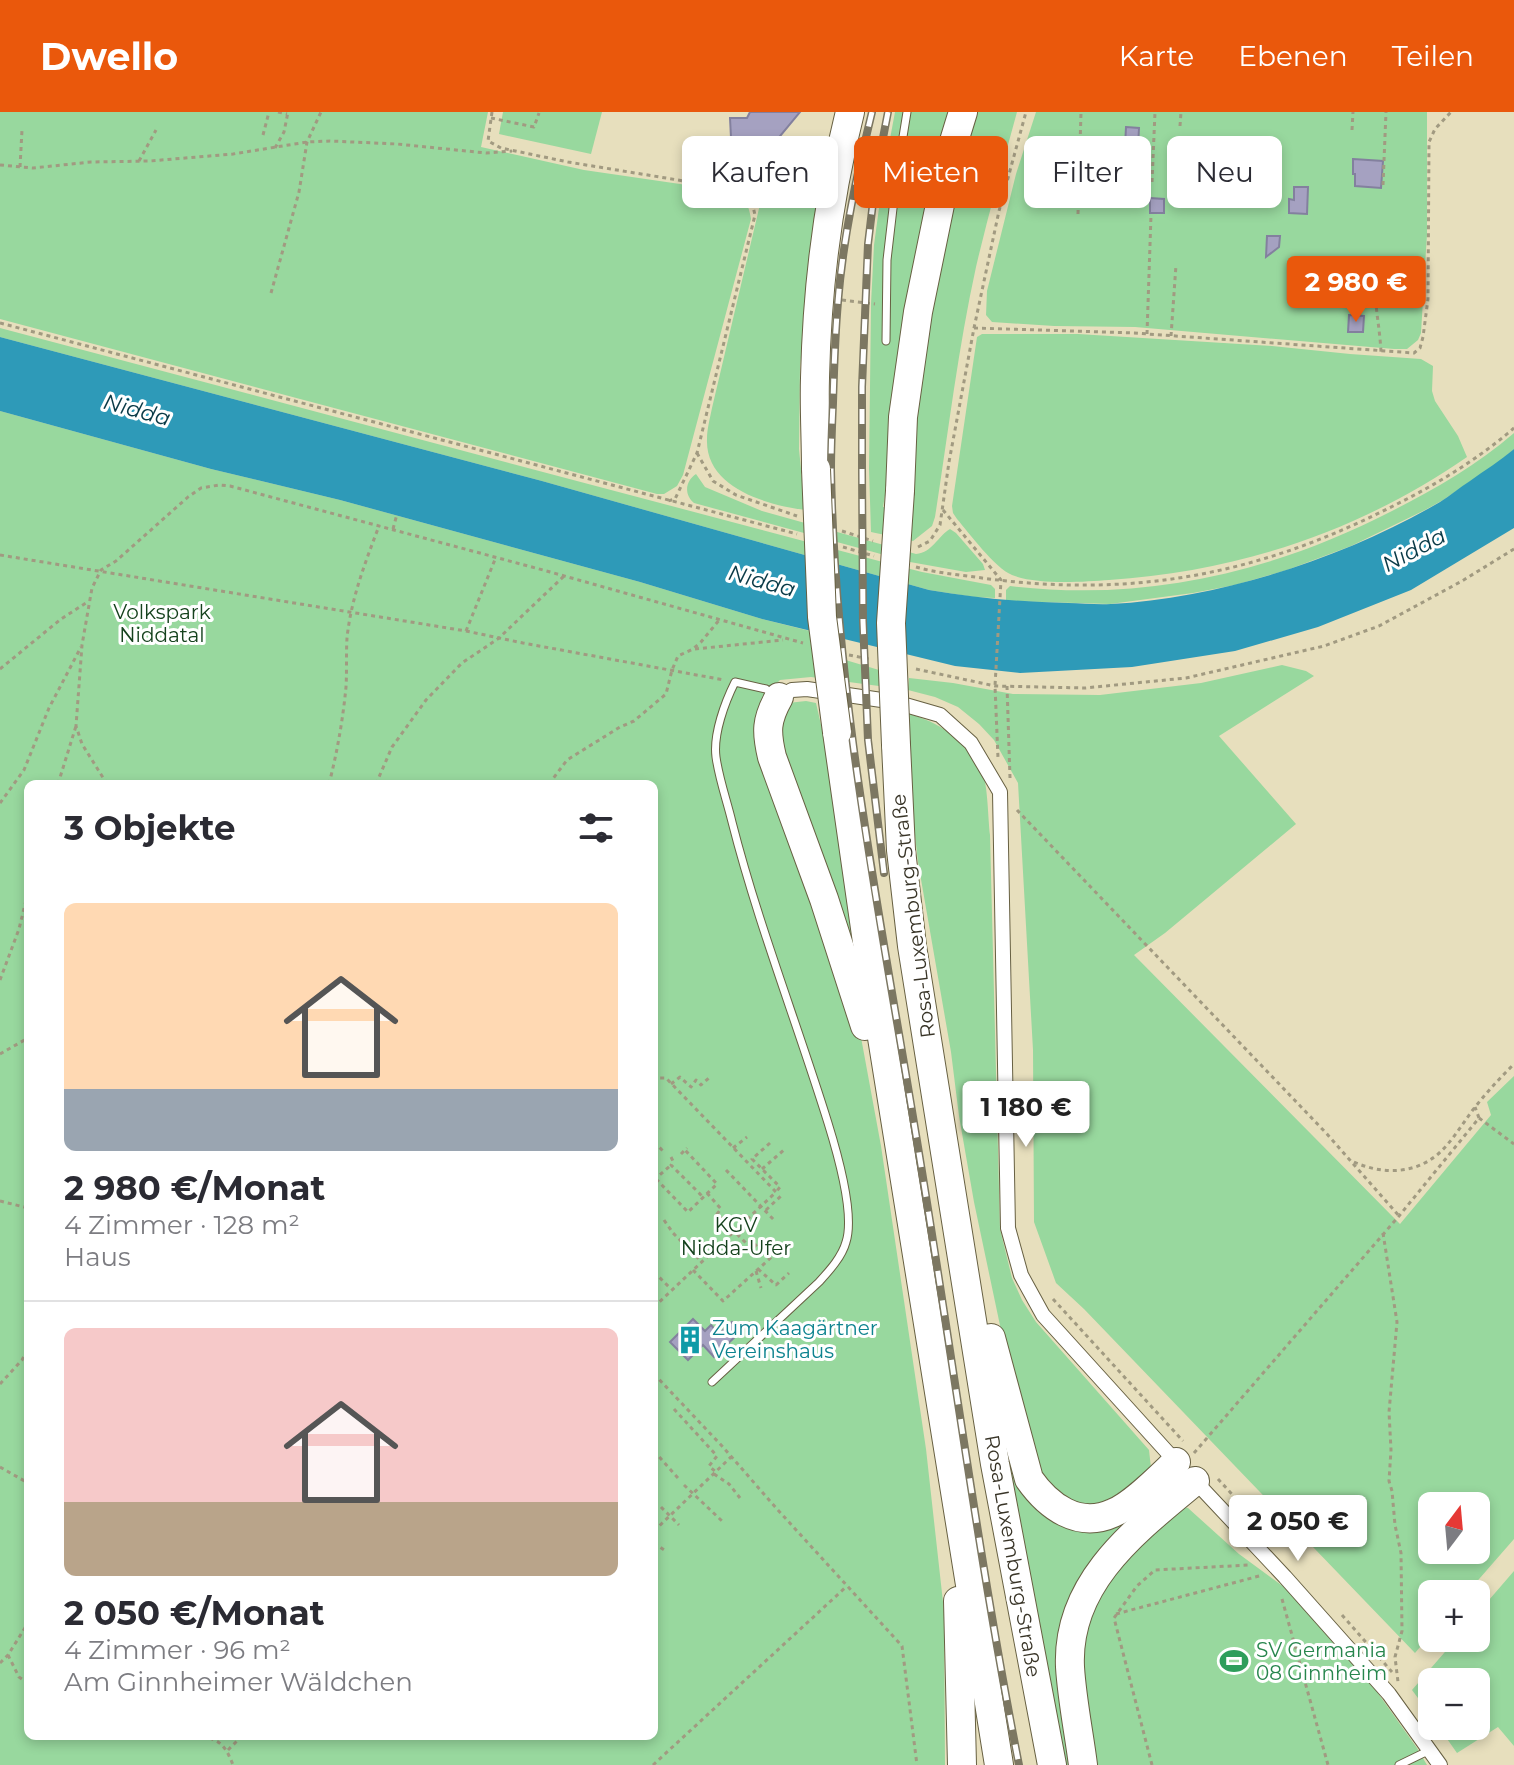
<!DOCTYPE html>
<html lang="de">
<meta charset="utf-8">
<style>
body{margin:0;font-family:Montserrat,sans-serif;background:#f7f7f7;color:#2b2b33;height:100vh;display:flex;flex-direction:column;font-size:30px;white-space:nowrap}
*{box-sizing:border-box;margin:0}
p{font-size:26px;color:#7c7c81}
.icon{flex:none;width:44px;height:44px;fill:none;stroke:currentColor;stroke-width:2;stroke-linecap:round;stroke-linejoin:round}
.map{position:relative;flex:1;overflow:hidden}
.panel{position:absolute;left:24px;top:668px;width:634px;height:960px;display:flex;flex-direction:column;background:#fff;border-radius:12px;box-shadow:0 4px 12px #0003}
.panel>*{flex:none}
.guide{position:absolute;left:682px;top:24px;width:712px;height:72px;display:flex;gap:16px}
.needle{width:52px;rotate:16deg}
.tools{position:absolute;left:1418px;top:1380px;display:grid;gap:16px}
.tools a{display:grid;place-items:center;width:72px;height:72px;border-radius:12px;background:#fff;box-shadow:0 4px 12px #0003;font-size:40px}
.price{position:absolute;translate:-50% -68px;padding:0 18px;border-radius:8px;background:#fff;color:#222;font-size:26px;line-height:52px;filter:drop-shadow(0 2px 4px #0008)}
.price::after{content:'';position:absolute;left:50%;top:48px;width:24px;height:18px;margin-left:-12px;background:inherit;clip-path:polygon(0 0,100% 0,50% 100%)}
.price.on{background:#ea580c;color:#fff}
ul{padding:0;list-style:none}
li{display:grid;align-content:center;gap:16px;height:424px;padding:0 40px}
li+li{border-top:2px solid #e1e1e2}
li span{display:grid;place-items:center;height:248px;border-radius:12px;color:#555}
li>.icon{margin-inline-start:auto}
span .icon{width:144px;height:144px;fill:#fffc;stroke-width:1}
li b{font-size:34px}
h2{display:flex;justify-content:space-between;align-items:center;height:96px;padding:0 40px;font-size:34px}
.tag{padding:0 28px;border-radius:12px;background:#fff;box-shadow:0 4px 12px #0003;font-size:28px;line-height:72px}
.tag.on{background:#ea580c;color:#fff}
header{display:flex;align-items:center;gap:48px;box-sizing:border-box;height:112px;padding:0 40px;background:#ea580c;color:#fff}
header strong{font-size:38px}
nav{display:flex;gap:44px;margin-inline-start:auto;font-size:28px}
.map>svg:first-child{display:block}
.green{fill:#98d89e;fill-rule:evenodd}
.water{fill:#2e9ab8}
.building{fill:#a5a1c1;stroke:#83809e;stroke-width:2}
.lines{fill:none;stroke-linecap:round;stroke-linejoin:round}
.lane-casing{stroke:#676042;stroke-width:9}
.street-casing{stroke:#676042;stroke-width:16}
.highway-casing{stroke:#676042;stroke-width:30}
.path{stroke:#a19a81;stroke-width:3;stroke-dasharray:4 4;stroke-linecap:butt}
.lane{stroke:#fff;stroke-width:7}
.street{stroke:#fff;stroke-width:14}
.highway{stroke:#fff;stroke-width:28}
.rail-casing{stroke:#7c7762;stroke-width:8}
.rail{stroke:#fff;stroke-width:5;stroke-dasharray:15;stroke-linecap:butt}
.highway-bridge-casing{stroke:#676042;stroke-width:30;stroke-linecap:butt}
.highway-bridge{stroke:#fff;stroke-width:28}
.labels{text-anchor:middle;dominant-baseline:central;stroke-width:6;stroke-linejoin:round;paint-order:stroke}
.park-label{font-size:20px;fill:#15421d;stroke:#fff}
.street-label{font-size:20px;fill:#383427;stroke:#fff}
.culture-label{font-size:20px;fill:#0d838f;stroke:#fff;text-anchor:start}
.leisure-label{font-size:20px;fill:#27864d;stroke:#fff;text-anchor:start}
.water-label{font-size:22px;font-style:italic;fill:#0a3a47;stroke:#fff}
</style>
<header>
<strong>Dwello</strong>
<nav><a>Karte</a><a>Ebenen</a><a>Teilen</a></nav>
</header>
<div class="map">
<svg width="1514" height="1653" viewBox="0 0 1514 1653">
<rect width="100%" height="100%" fill="#e7dfbd"/>
<!-- green -->
<g class="green">
<path d="M0,0H488L481,35L584,58L728,79C743,84 749,91 751,107L683,363L677,374L664,382H657L0,207Z"/>
<polygon points="503,0 602,0 591,42 499,22"/>
<path d="M895,0H951L883,395L910,397L915,293L943,130L974,0H1017C1003,52 988,103 976,155C958,237 948,322 935,405L932,414L913,429L871,420L869,357L871,192L874,133L884,59Z"/>
<polygon points="1036,0 1427,0 1427,122 1421,221 1418,228 1407,237 1394,237 1135,215 1054,214 992,210 986,203 987,179 1016,62"/>
<path d="M765,71L818,79L800,255L799,337L805,398C767,393 705,376 707,327C707,317 710,306 712,296Z"/>
<polygon points="0,216 879,449 922,460 991,473 995,477 995,486 974,485 929,478 542,369 0,225"/>
<path d="M982,222H1078L1272,234L1350,242L1421,247L1433,254L1432,279L1435,289L1458,324L1467,345C1358,420 1240,459 1109,468C1083,470 1036,473 1012,463C995,456 969,421 957,407L953,401L952,394L977,225Z"/>
<path d="M0,299L211,357L340,388L640,470L762,507L810,519L812,538L879,558V574L811,565L780,568L771,577L763,594L858,909L881,1034L926,1337L944,1499L945,1653H0ZM28,672H654V1624H28Z"/>
<path d="M1514,321V337L1499,350L1443,388L1425,398L1351,434L1287,458L1235,473L1193,481L1110,492L1006,489V478L1010,474C1145,490 1271,461 1392,399C1435,377 1477,353 1514,321Z"/>
<path d="M696,362L705,375L762,399L916,442C933,440 937,425 950,417L956,421L983,452L985,458L966,460L910,450L694,391C684,383 685,369 696,362Z"/>
<path d="M1282,553L1306,559L1314,564L1219,624L1296,712L1165,821L1134,843L1400,1112L1491,1003L1487,990L1514,964V1427L1466,1482H1432V1521L1415,1541L1084,1197L1056,1171L1034,1110L1033,938L1018,671L994,628L979,612L958,595L935,585L908,578L909,566L953,571L1013,582L1100,583L1201,571ZM1432,1394H1476V1438H1432Z"/>
<polygon points="806,589 816,591 824,626 855,847 799,701 775,606 788,591"/>
<path d="M909,602C939,610 970,630 982,659C988,673 988,707 990,723L1000,1117L1012,1166L1022,1188L1036,1210L1149,1338L1151,1356L1141,1372L1092,1398L1045,1379L1017,1294L974,1090L959,1004L951,940L918,750L912,697Z"/>
<polygon points="994,1279 1050,1399 1140,1393 1080,1475 1077,1653 1065,1653"/>
<polygon points="1178,1394 1188,1396 1239,1442 1284,1475 1346,1542 1370,1570 1417,1636 1427,1653 1090,1653 1077,1554 1091,1483"/>
<polygon points="1514,1459 1514,1634 1498,1615 1457,1641 1438,1614 1476,1614 1476,1570 1432,1570 1432,1605 1412,1578 1457,1526 1476,1526 1476,1503"/>
</g>
<!-- water -->
<path class="water" d="M0,225L542,369L929,478C976,486 1021,490 1068,491C1082,491 1097,493 1111,492C1221,486 1344,446 1440,390C1450,384 1460,375 1470,369C1485,358 1500,349 1514,337V416L1411,478L1318,515L1235,539L1132,555L1020,561L955,554L762,507L640,470L340,388L211,357L0,299Z"/>
<!-- building -->
<g class="building">
<polygon points="750,0 800,0 771,35 757,48 732,45 730,6 747,6"/>
<polygon points="1126,15 1139,16 1138,35 1125,34"/>
<polygon points="1353,47 1383,49 1381,76 1355,74 1355,62 1353,62"/>
<polygon points="1294,75 1308,75 1307,102 1289,101 1289,87 1294,88"/>
<polygon points="1150,86 1164,87 1164,101 1150,101"/>
<polygon points="1267,124 1280,124 1279,135 1266,145"/>
<polygon points="1349,203 1364,204 1363,220 1348,220"/>
<polygon points="693,1207 705,1219 711,1213 719,1222 732,1210 741,1219 714,1245 703,1233 688,1248 670,1230"/>
</g>
<g class="lines">
<defs>
<g id="lane">
<polyline points="886,229 887,148 897,62 907,0"/>
<path d="M712,1270L819,1170C829,1159 842,1145 846,1130C855,1102 837,1040 828,1011C797,911 758,812 732,710C727,689 719,667 716,645C713,622 725,590 735,570L766,577L773,582"/>
<polyline points="1399,1653 1430,1638"/>
</g>
<g id="street">
<polyline points="779,585 792,578 807,577 895,590 940,603 971,631 1000,680 1008,1116 1021,1163 1043,1203 1178,1352"/>
<polyline points="1193,1367 1285,1465 1389,1582 1440,1653"/>
</g>
<g id="highway">
<path d="M816,357C816,327 814,296 815,266C817,176 828,87 850,0"/>
<polyline points="900,379 903,305 918,200 951,39 963,0"/>
<path d="M779,585C766,608 766,620 772,645L824,787L865,914"/>
<polyline points="837,620 870,851 999,1653"/>
<polyline points="896,633 901,738 912,834 995,1352 1052,1653"/>
<path d="M991,1226L1029,1367C1048,1394 1078,1417 1113,1401C1133,1393 1160,1365 1176,1350"/>
<polyline points="958,1489 962,1653"/>
<path d="M1083,1653C1079,1621 1072,1588 1070,1555C1066,1470 1136,1418 1195,1369"/>
</g>
</defs>
<!-- lane casing -->
<use href="#lane" class="lane-casing"/>
<!-- street casing -->
<use href="#street" class="street-casing"/>
<!-- highway casing -->
<use href="#highway" class="highway-casing"/>
<!-- path -->
<g class="path">
<polyline points="278,0 287,2"/>
<polyline points="492,0 488,29 501,36 568,50 733,77 751,86 755,103 697,341 675,387 668,389"/>
<polyline points="491,6 534,15 539,1"/>
<polyline points="1180,14 1181,0"/>
<polyline points="1352,18 1353,0"/>
<polyline points="263,23 269,0"/>
<polyline points="275,36 284,20 288,0"/>
<polyline points="139,49 156,18"/>
<polyline points="0,53 33,56 91,50 150,49 233,42 307,30 330,29 397,32 486,41 512,39"/>
<polyline points="20,55 22,18"/>
<polyline points="1152,70 1155,0"/>
<polyline points="1383,73 1386,0"/>
<polyline points="1078,102 1081,0"/>
<path d="M1375,180C1376,200 1380,219 1381,240"/>
<polyline points="271,181 299,80 307,30 321,0"/>
<polyline points="842,188 875,192"/>
<polyline points="0,211 797,422"/>
<polyline points="974,216 1134,221 1414,241 1420,236 1423,225 1428,187 1429,30 1435,17 1451,0"/>
<polyline points="1147,222 1151,103"/>
<polyline points="1171,224 1176,153"/>
<polyline points="697,341 713,369 736,383 797,404"/>
<polyline points="943,398 1001,468 995,574 998,646"/>
<polyline points="393,417 397,402"/>
<polyline points="842,419 873,429"/>
<polyline points="843,435 874,444"/>
<polyline points="918,435 930,429 940,413 949,350 974,216 999,99 1026,0"/>
<polyline points="0,443 466,519 523,531 724,568"/>
<path d="M916,455C937,461 960,463 982,466C1130,486 1254,464 1387,397C1432,375 1476,349 1514,316"/>
<polyline points="466,519 496,445"/>
<polyline points="695,537 783,528"/>
<polyline points="849,543 869,547"/>
<polyline points="0,557 61,507 89,489"/>
<polyline points="916,557 995,574 1085,576 1186,566 1324,534 1379,514 1462,469 1514,437"/>
<polyline points="1007,574 1010,666"/>
<polyline points="58,672 76,614"/>
<polyline points="107,672 82,632 76,614 82,533 92,476 101,458 116,449 188,385 201,376 219,373 230,374 543,458 803,531"/>
<path d="M329,672C337,641 343,607 346,575C347,559 346,542 347,526C351,487 365,451 379,414"/>
<polyline points="376,672 392,635 426,588 462,551 499,526 564,464"/>
<polyline points="549,672 567,648 620,615 634,609 666,582 672,558 678,544 693,537 701,530 720,507"/>
<polyline points="0,691 24,658 49,596 81,535"/>
<polyline points="1017,698 1327,1022 1399,1104"/>
<polyline points="0,868 19,817 28,780"/>
<polyline points="0,942 28,926"/>
<polyline points="654,971 660,966 666,966 776,1080 654,1195"/>
<polyline points="671,972 680,965 691,975 696,968 701,973 710,965"/>
<polyline points="1479,1006 1514,1032"/>
<polyline points="654,1030 664,1040"/>
<polyline points="770,1031 752,1047 780,1075 776,1080"/>
<polyline points="733,1036 747,1025"/>
<polyline points="681,1042 687,1036"/>
<polyline points="671,1045 673,1049 671,1053 703,1085"/>
<path d="M1354,1050C1381,1062 1412,1063 1437,1043C1451,1031 1461,1014 1472,999C1485,982 1499,967 1514,952"/>
<polyline points="762,1057 785,1037"/>
<polyline points="726,1058 774,1108"/>
<polyline points="656,1067 688,1100 717,1072 685,1038"/>
<polyline points="654,1068 671,1053"/>
<polyline points="707,1081 721,1097 717,1102 752,1137 758,1131"/>
<polyline points="0,1089 28,1096"/>
<polyline points="766,1098 783,1082"/>
<polyline points="664,1108 673,1121 701,1149"/>
<polyline points="1383,1121 1397,1210 1389,1300 1391,1338 1389,1369 1392,1379 1395,1413 1401,1441 1402,1519 1395,1545 1398,1570"/>
<polyline points="758,1157 776,1173 789,1161"/>
<polyline points="693,1158 723,1189 776,1141"/>
<polyline points="756,1159 761,1176"/>
<polyline points="654,1160 671,1177"/>
<polyline points="1053,1187 1183,1329"/>
<polyline points="654,1262 722,1334 777,1397 902,1534 917,1653"/>
<polyline points="0,1272 22,1248 28,1237"/>
<polyline points="674,1297 717,1344 709,1354 716,1360"/>
<polyline points="654,1339 678,1366"/>
<polyline points="1194,1341 1399,1104 1479,1006 1475,995"/>
<polyline points="0,1355 28,1371"/>
<polyline points="714,1362 729,1372 740,1386"/>
<polyline points="1218,1367 1275,1429"/>
<polyline points="684,1373 722,1409"/>
<polyline points="661,1395 679,1413"/>
<polyline points="654,1419 731,1345"/>
<polyline points="654,1431 667,1440"/>
<polyline points="1282,1487 1328,1653"/>
<polyline points="1116,1502 1263,1463"/>
<polyline points="1342,1503 1392,1560"/>
<polyline points="8,1543 19,1565 28,1571"/>
<polyline points="0,1551 8,1543 28,1511"/>
<path d="M202,1624C221,1628 226,1635 233,1653"/>
<polyline points="228,1638 242,1624"/>
<polyline points="653,1653 847,1474"/>
<polyline points="1152,1653 1114,1506 1137,1474 1155,1458 1249,1453"/>
</g>
<!-- lane -->
<use href="#lane" class="lane"/>
<!-- street -->
<use href="#street" class="street"/>
<!-- highway -->
<use href="#highway" class="highway"/>
<defs>
<g id="rail">
<path d="M872,0C857,62 843,126 838,190C835,223 834,257 833,291C832,313 831,335 831,358C835,582 880,803 916,1023C951,1233 978,1444 1019,1653"/>
<polyline points="884,761 868,628 863,509 862,357 862,275 868,132 877,57 888,0"/>
</g>
</defs>
<!-- rail casing -->
<use href="#rail" class="rail-casing"/>
<!-- rail -->
<use href="#rail" class="rail"/>
<defs>
<g id="highway-bridge">
<polyline points="816,357 822,505 837,620"/>
<polyline points="896,633 891,511 900,379"/>
</g>
</defs>
<!-- highway-bridge casing -->
<use href="#highway-bridge" class="highway-bridge-casing"/>
<!-- highway-bridge -->
<use href="#highway-bridge" class="highway-bridge"/>
</g>
<!-- icons -->
<defs>
<symbol id="building-bare" viewBox="-9 -9 18 18"><path d="M-4-6H4V6H1V3H-1V6H-4ZM-2.5-4.3h1.7v1.8h-1.7ZM.8-4.3h1.7v1.8H.8ZM-2.5-1h1.7V.8h-1.7ZM.8-1h1.7V.8H.8Z" fill="#0f9aa8" stroke="#fff" stroke-width="2.5" paint-order="stroke"/></symbol>
<symbol id="stadium-bare" viewBox="-9 -9 18 18"><path d="M0-5a6.5 5 0 1 0 0 10a6.5 5 0 1 0 0-10ZM-3.5-1.8h7v3.6h-7Z" fill="#2e9e5b" stroke="#fff" stroke-width="2.5" paint-order="stroke"/></symbol>
</defs>
<g fill-rule="evenodd">
<use href="#building-bare" x="670" y="1208" width="40" height="40"/>
<use href="#stadium-bare" x="1214" y="1529" width="40" height="40"/>
</g>
<g class="labels">
<!-- park labels -->
<g class="park-label">
<text x="162" y="500">Volkspark<tspan x="162" dy="23">Niddatal</tspan></text>
<text x="736" y="1113">KGV<tspan x="736" dy="23">Nidda-Ufer</tspan></text>
</g>
<!-- street labels -->
<g class="street-label">
<text transform="translate(913 804) rotate(-97)">Rosa-Luxemburg-Straße</text>
<text transform="translate(1013 1444) rotate(80)">Rosa-Luxemburg-Straße</text>
</g>
<!-- culture labels -->
<g class="culture-label">
<text x="712" y="1216">Zum Kaagärtner<tspan x="712" dy="23">Vereinshaus</tspan></text>
</g>
<!-- leisure labels -->
<g class="leisure-label">
<text x="1256" y="1538">SV Germania<tspan x="1256" dy="23">08 Ginnheim</tspan></text>
</g>
<!-- water labels -->
<g class="water-label">
<text transform="translate(137 298) rotate(15)">Nidda</text>
<text transform="translate(1414 438) rotate(-28)">Nidda</text>
<text transform="translate(762 469) rotate(15)">Nidda</text>
</g>
</g>
</svg>
<div class="tools">
<a><svg class="needle" viewBox="-14 -14 28 28"><path d="M0-13l5 13h-10z" fill="#e53935"/><path d="M0 13l5-13h-10z" fill="#7c7c81"/></svg></a>
<a>+</a>
<a>−</a>
</div>
<b class="price on" style="left:1356px;top:212px">2 980 €</b>
<b class="price" style="left:1026px;top:1037px">1 180 €</b>
<b class="price" style="left:1298px;top:1451px">2 050 €</b>
<div class="guide">
<a class="tag">Kaufen</a>
<a class="tag on">Mieten</a>
<a class="tag">Filter</a>
<a class="tag">Neu</a>
</div>
<section class="panel">
<h2>3 Objekte<svg class="icon" aria-label="filters" viewBox="0 0 24 24"><path d="M4 7h16M4 17h16"/><circle cx="9" cy="7" r="2"/><circle cx="15" cy="17" r="2"/></svg></h2>
<ul>
<li><span style="background:linear-gradient(#ffd9b3 75%,#9aa5b1 0)"><svg class="icon" aria-label="home" viewBox="0 0 24 24"><path d="M3 11l9-7 9 7M6 9v11h12V9"/></svg></span><div><b>2 980 €/Monat</b><p>4 Zimmer · 128 m²</p><p>Haus</p></div></li>
<li><span style="background:linear-gradient(#f6c9c9 70%,#b9a48a 0)"><svg class="icon" aria-label="home" viewBox="0 0 24 24"><path d="M3 11l9-7 9 7M6 9v11h12V9"/></svg></span><div><b>2 050 €/Monat</b><p>4 Zimmer · 96 m²</p><p>Am Ginnheimer Wäldchen</p></div></li>
</ul>
</section>
</div>
